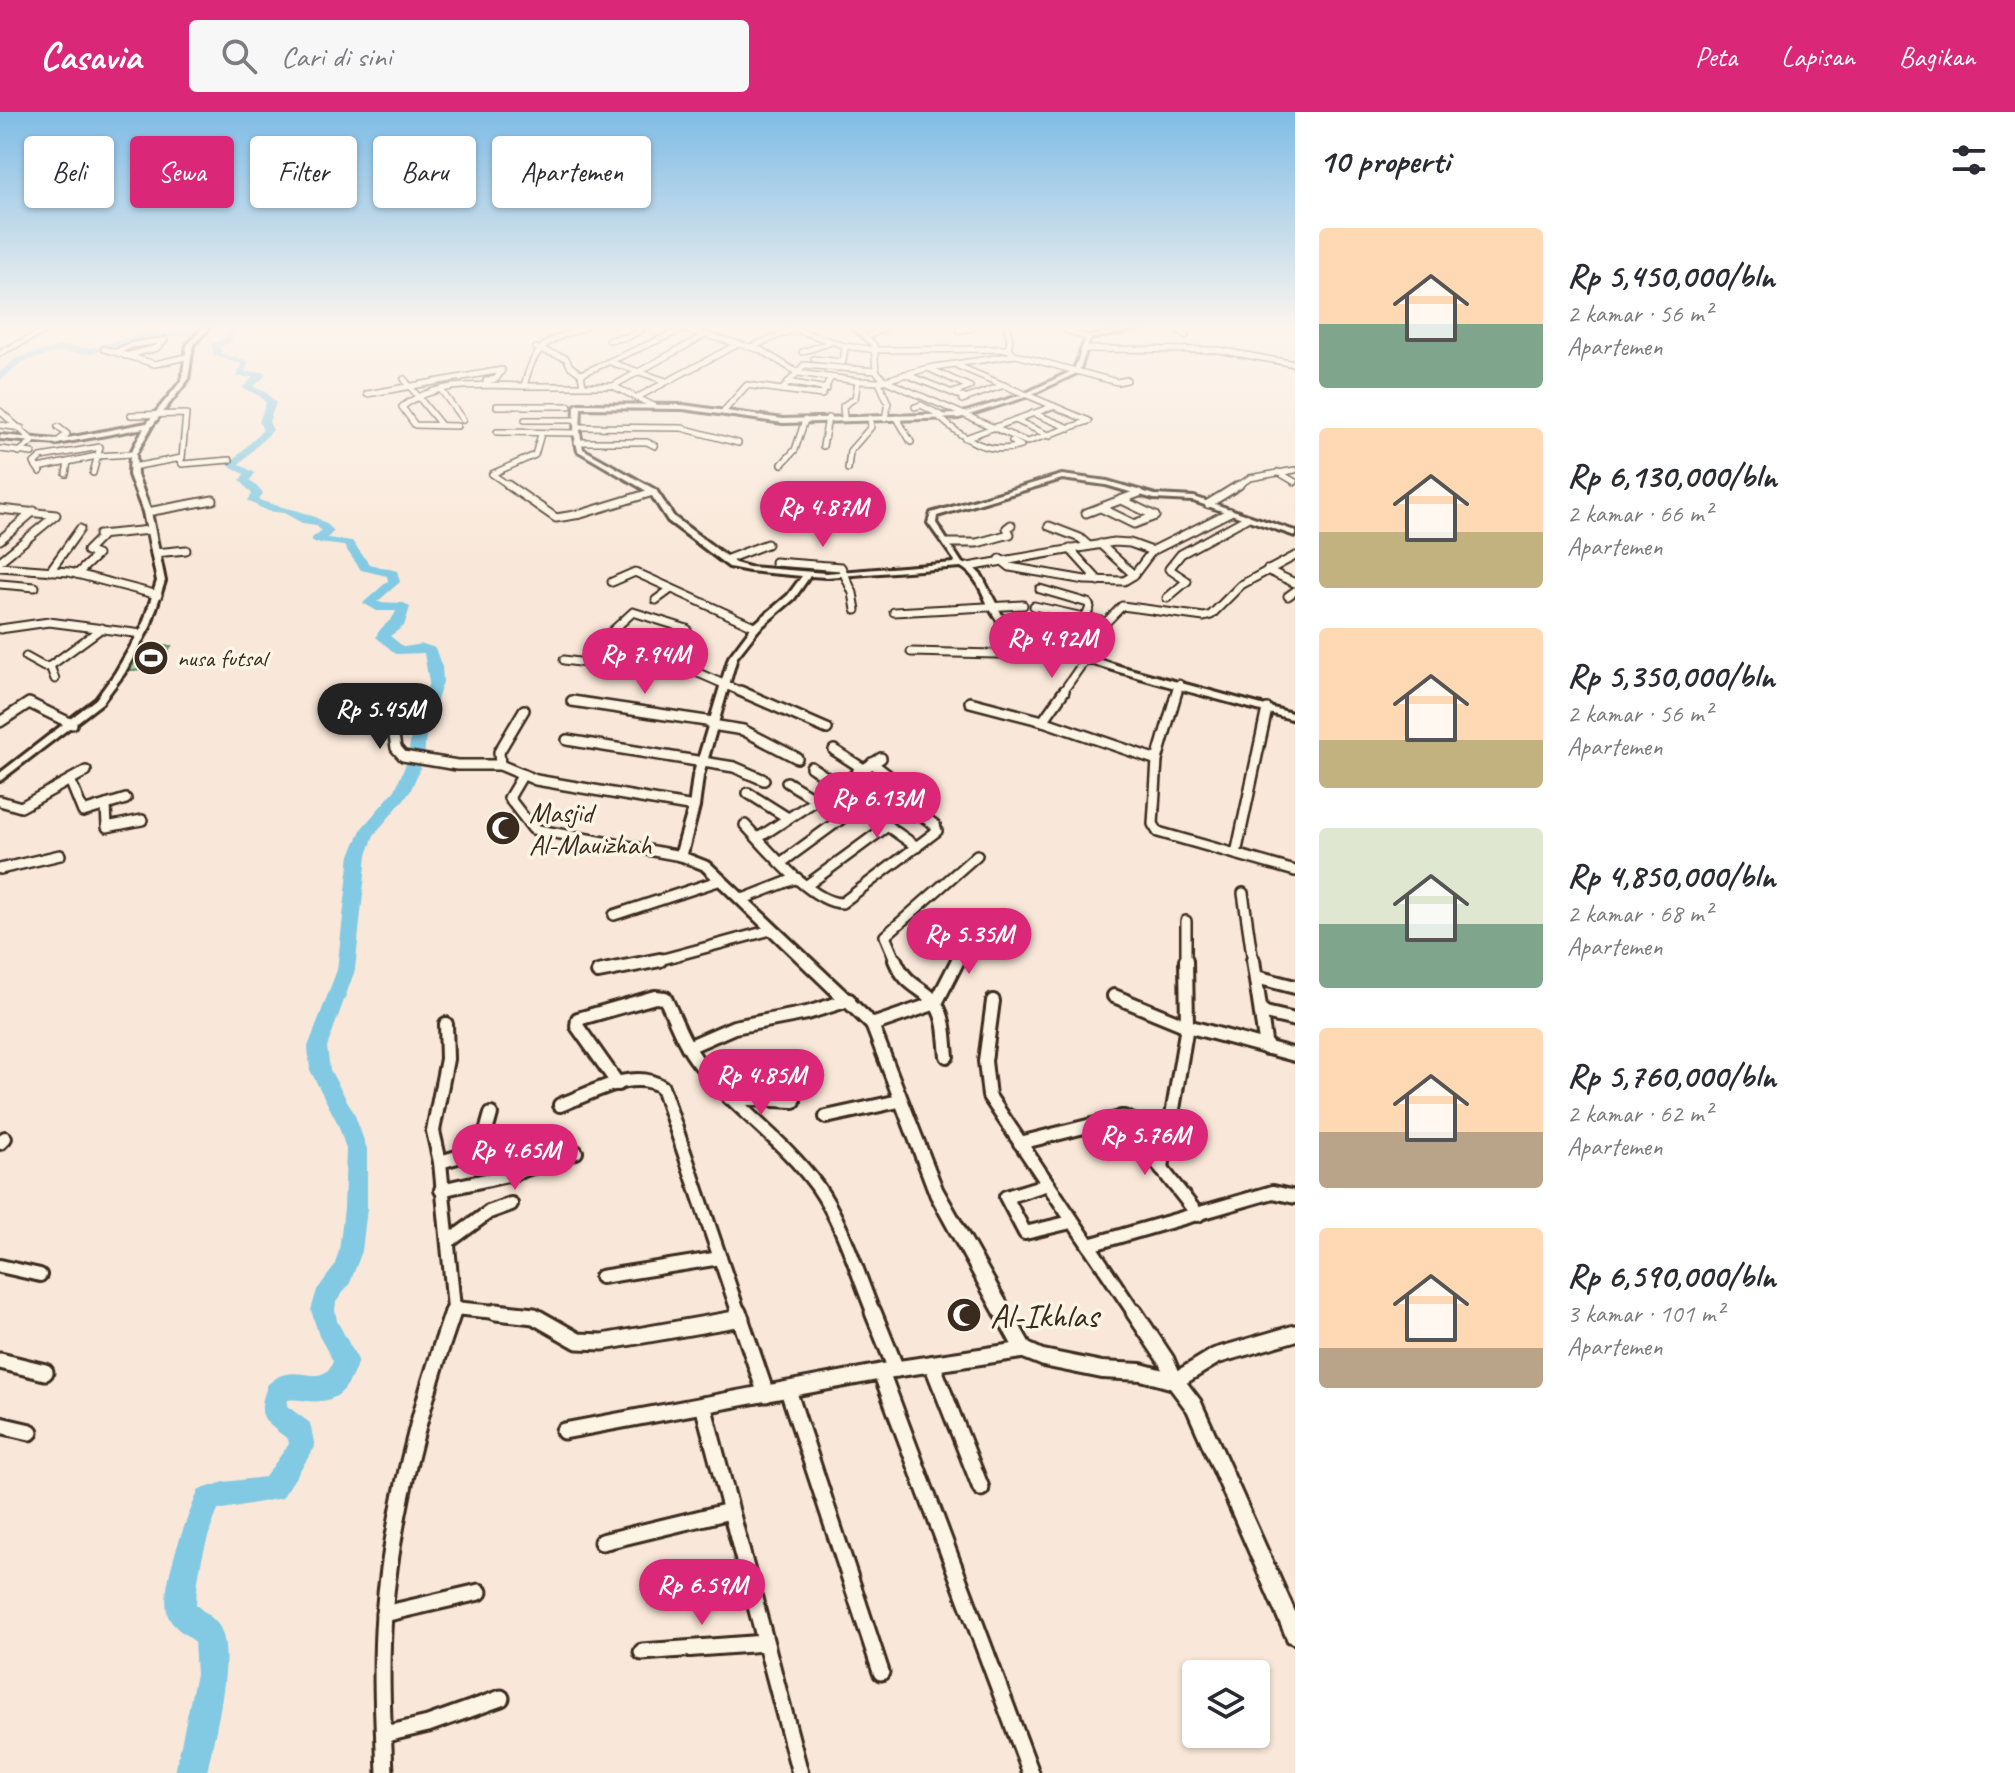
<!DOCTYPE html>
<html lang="id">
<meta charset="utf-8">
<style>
body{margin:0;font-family:Caveat,sans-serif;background:#f7f7f7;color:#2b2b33;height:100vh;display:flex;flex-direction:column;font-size:30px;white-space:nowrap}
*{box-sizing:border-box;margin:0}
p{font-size:26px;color:#7c7c81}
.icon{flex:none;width:44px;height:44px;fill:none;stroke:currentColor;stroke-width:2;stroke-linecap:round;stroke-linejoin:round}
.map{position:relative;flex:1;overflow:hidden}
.side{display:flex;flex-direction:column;background:#fff;width:720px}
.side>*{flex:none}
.top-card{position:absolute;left:24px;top:24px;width:760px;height:72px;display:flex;gap:16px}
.buttons{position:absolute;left:1182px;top:1548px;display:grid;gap:16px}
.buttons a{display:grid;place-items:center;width:88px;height:88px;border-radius:8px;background:#fff;box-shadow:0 2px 6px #0004;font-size:40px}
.price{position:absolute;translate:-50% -68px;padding:0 18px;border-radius:28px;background:#db2777;color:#fff;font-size:26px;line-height:52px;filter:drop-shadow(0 2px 4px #0008)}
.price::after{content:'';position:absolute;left:50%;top:48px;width:24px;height:18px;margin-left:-12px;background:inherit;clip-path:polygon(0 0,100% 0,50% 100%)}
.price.selected{background:#222;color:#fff}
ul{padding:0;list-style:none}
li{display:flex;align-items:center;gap:24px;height:200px;padding:0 24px}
li span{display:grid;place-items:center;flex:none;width:224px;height:160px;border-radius:8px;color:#555}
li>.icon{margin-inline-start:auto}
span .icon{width:96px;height:96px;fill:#fffc;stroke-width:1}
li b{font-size:34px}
h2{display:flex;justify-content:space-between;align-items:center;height:96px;padding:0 24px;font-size:34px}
.chip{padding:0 28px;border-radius:8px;background:#fff;box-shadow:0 2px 6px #0004;font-size:28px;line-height:72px}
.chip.selected{background:#db2777;color:#fff}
header{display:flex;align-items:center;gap:48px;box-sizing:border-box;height:112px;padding:0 40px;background:#db2777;color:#fff}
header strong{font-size:38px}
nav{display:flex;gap:44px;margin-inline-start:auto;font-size:28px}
.search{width:560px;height:72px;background:#f7f7f7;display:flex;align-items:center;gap:20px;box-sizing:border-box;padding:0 28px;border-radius:8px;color:#7c7c81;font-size:30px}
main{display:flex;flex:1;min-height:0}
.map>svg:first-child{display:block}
.green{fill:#9de7b6;stroke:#6c886a;stroke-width:2}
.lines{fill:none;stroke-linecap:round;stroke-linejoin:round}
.river{fill:#82c9e3;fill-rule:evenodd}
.minor-far4-casing{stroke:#3b2a1e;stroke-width:8}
.minor-far3-casing{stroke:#3b2a1e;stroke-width:11}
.minor-far2-casing{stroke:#3b2a1e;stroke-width:14}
.minor-far1-casing{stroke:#3b2a1e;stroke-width:18}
.minor-casing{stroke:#3b2a1e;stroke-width:21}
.tertiary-casing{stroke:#3b2a1e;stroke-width:6}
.minor-far4{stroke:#fcf5e5;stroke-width:5}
.minor-far3{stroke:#fcf5e5;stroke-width:7}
.minor-far2{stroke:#fcf5e5;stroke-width:9}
.minor-far1{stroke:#fcf5e5;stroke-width:12}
.minor{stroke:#fcf5e5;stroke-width:15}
.tertiary{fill:#fcf5e5;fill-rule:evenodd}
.labels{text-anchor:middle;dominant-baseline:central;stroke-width:7;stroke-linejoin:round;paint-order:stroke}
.far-poi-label{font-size:24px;fill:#3b2a1e;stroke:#fcf5e5;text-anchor:start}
.poi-label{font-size:28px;fill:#3b2a1e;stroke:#fcf5e5;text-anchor:start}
.near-poi-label{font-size:34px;fill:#3b2a1e;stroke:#fcf5e5;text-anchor:start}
</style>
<header>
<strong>Casavia</strong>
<div class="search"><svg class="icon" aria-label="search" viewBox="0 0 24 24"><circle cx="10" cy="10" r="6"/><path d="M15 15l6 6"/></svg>Cari di sini</div>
<nav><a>Peta</a><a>Lapisan</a><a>Bagikan</a></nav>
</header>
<main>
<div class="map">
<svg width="1295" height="1661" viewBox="0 0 1295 1661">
<rect width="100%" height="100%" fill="#f9e8d9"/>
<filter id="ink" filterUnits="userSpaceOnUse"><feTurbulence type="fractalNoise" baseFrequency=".0125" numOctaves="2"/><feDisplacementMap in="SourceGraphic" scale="16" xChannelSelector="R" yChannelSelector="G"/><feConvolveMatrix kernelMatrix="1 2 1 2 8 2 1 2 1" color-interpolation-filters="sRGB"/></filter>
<g filter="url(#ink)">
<!-- green -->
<polygon class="green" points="171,534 158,558 130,558 144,535"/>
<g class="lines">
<!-- river -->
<g class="river">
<polygon points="204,216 221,216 207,220"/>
<path d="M231,216H241L233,222L232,229L220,235L222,242L249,249L245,260H265V264L253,275L266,280L276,291L269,310L273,318L239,352L255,361L250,368L263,381L259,388C284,398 316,398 334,419L327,426L352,429L369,452L397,459L400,470L377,490L404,491L410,495L404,514L390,524L404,535L423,532L435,536L442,555L443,570L426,622L424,647L410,680L374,723L367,743L355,858L327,935L330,958L354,1001L367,1037V1096L362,1139L350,1171L336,1190L335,1198L337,1209L358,1248C352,1267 344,1287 321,1289C310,1291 299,1286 288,1288L287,1294L310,1311L315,1335L282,1386L218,1398C205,1429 197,1460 196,1493C203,1499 214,1506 219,1514C237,1542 213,1628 207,1661H175L196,1562L194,1529C186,1523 175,1516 170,1508C155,1483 188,1403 199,1378L224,1370L265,1365L289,1332L288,1327C263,1308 255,1305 268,1272C273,1268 279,1263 286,1262C304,1258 325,1273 333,1249L319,1224L311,1198L317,1178L334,1155L339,1139L344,1096L346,1037L338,1012L310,958L308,935L337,858L350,743L362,716L395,678L408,647L411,622L429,570L424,541L396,542L376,525C380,513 392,511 396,499H377L363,491L388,469L387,464L361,458L344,434L312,430V426L321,419L316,413L302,411L284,401L267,399L248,389L252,382L240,368L244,362L228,353L263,318L259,310L266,291L260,284L242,276L253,265H236L241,252L213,243L212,232L225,226V221Z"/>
<polygon points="194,217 197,221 139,228 90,242 60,240 22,250 0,268 0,260 16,246 60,234 90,236 139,223"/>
</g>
<defs>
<g id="minor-far4">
<path d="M584,216C545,229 535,233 524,274H613L654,294"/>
<polyline points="791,216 845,234 878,238 1008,237 1016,243 1117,270 1127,268"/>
<polyline points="855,216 874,233 876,259 884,268 1027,330 1089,309 958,254"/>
<polyline points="1007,216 1010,228 1008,237"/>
<polyline points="1176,216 1186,224"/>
<polyline points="959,218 973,216"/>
<polyline points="1066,218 1088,226"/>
<polyline points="870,223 885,216"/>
<polyline points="609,228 628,225 641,218"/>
<polyline points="751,235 795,217"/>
<polyline points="536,236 566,246 570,254 581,262"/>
<polyline points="104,237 155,252 186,245"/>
<polyline points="1084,237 1218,238 1295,252"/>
<polyline points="116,240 132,233 165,228 157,236 125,244"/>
<polyline points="802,240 832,230"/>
<polyline points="0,241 50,216"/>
<polyline points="814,247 843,250 845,234"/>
<polyline points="610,250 666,269"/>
<polyline points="930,257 970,275 953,281"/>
<polyline points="905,262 965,286"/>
<polyline points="404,267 441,313"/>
<polyline points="830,267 822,283 782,278 804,253 876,259"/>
<polyline points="788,270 827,277"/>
<polyline points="879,270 888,291 885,307"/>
<polyline points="583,273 581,262 683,217 761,238 798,261 858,269 879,270 928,256 1016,243"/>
<polyline points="613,274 705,223"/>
<polyline points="441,278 463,308"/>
<polyline points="367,282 502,258 496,267 486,269"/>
<polyline points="636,286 738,232"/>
<polyline points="962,288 1004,273"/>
<polyline points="497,294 569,294"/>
<polyline points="915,295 921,293 942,304"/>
<polyline points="0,299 33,329 19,340"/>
<polyline points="723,300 747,273 782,278"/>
<polyline points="1033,301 1070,316"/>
<polyline points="131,303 186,302 182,346 132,355"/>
<path d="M938,304C962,326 987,344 1021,334L1012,329"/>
<polyline points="844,306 843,294 855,286 858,269"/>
<polyline points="897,306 911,330"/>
<polyline points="525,308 577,308"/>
<polyline points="1015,308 1050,324"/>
<polyline points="0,313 21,316"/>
<path d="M457,314L415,313L402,295C438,268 482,273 524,274"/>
<polyline points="577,315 682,316 738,331"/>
<polyline points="497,320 577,321"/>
<polyline points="965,326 1054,294"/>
<polyline points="57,330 67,322 58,315"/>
<polyline points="577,330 647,330 655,334"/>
<polyline points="823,334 828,306"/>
<polyline points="0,337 32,341"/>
<polyline points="180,347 182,352 230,348"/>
<polyline points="782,352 795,338 805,308"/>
<polyline points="38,356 97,344 133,342"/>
<polyline points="848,357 850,339 871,315 870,306"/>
<polyline points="40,360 34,351 41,345 100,335 93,361"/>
<polyline points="1278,360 1295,370"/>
<polyline points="66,362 68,350"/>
<polyline points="511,375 492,362 535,343 541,322"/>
<polyline points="1236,375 1250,366 1295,358"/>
</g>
<g id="minor-far3">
<polyline points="508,373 556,406 581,402 653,380"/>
<polyline points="1122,388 1155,404"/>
<polyline points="1208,392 1239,373"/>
<polyline points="1101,396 1134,412 1155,404"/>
<polyline points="0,397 56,403 0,449"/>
<polyline points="147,400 213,388"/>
<polyline points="1086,401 1139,381"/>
<polyline points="1049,414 1080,426 1089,434"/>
<polyline points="99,423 150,418"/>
<polyline points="0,428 34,399"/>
<polyline points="948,431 977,431 1010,422 1007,416 1011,413"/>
<polyline points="1100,432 1134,463"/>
<polyline points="1070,437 1099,469"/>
<polyline points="155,441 186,438"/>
<polyline points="1000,447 1010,455 1085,468 1124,469 1134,463 1152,439 1230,400"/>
<polyline points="725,448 767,432"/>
<polyline points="775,450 841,455 853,481 856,498"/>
<polyline points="0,455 69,460 158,483"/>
<polyline points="968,455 1114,430 1130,431 1152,439"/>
<polyline points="1267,458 1295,471"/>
<polyline points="50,459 80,417"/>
<polyline points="77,462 97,443 87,439 101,425"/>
<polyline points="612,470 635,460 756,515"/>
<polyline points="0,472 35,475"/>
<polyline points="1040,477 1088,491 1090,495 1086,505"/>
<polyline points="1288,484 1295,479"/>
<polyline points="1167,486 1187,469 1169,457 1181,442 1247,406"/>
<polyline points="656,488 671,477"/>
<polyline points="1034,494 1106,510"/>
<polygon points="633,500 687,517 658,562 586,551 609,522"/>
<polyline points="894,500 1023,493"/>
<polyline points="0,517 49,510 142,522"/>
<polyline points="609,522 744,581"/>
<polyline points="911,540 1039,543 1067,537"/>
<polyline points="1076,541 1122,494 1204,505 1211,503 1241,473 1295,444"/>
<polyline points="26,545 44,555 50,554 102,516"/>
<polyline points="564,548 586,551"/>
<polyline points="50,554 55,567"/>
<polyline points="1062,581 1087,545"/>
<polyline points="1176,581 1179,572"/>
</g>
<g id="minor-far2">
<polyline points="740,579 827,617"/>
<polyline points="572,589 713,610"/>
<polyline points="970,590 1043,609 1157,648 1153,712 1158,720 1295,759"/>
<polyline points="390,600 396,636 403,644 457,653 500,653 536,668 694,695"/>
<polyline points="1043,609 1064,579"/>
<polyline points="0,610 29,591 72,612"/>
<polyline points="712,613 743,618 797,646"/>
<polyline points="567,628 734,655 764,668"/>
<polyline points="834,638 862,656"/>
<polyline points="1157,648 1177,579"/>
<polyline points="872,651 889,664"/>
<polyline points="500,653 499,640 524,598"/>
<polyline points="811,655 838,673"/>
<polyline points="522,664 509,686 533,717 681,744"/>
<polyline points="70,668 83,700 126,687"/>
<polyline points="787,670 815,687"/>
<polyline points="748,681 788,706"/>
<polyline points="0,689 21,695 86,659"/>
<polyline points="106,693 107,715 142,708"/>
<polyline points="858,693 917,735"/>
<path d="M745,713C766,735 811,791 842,791L937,719L935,713L858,658"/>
<polyline points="758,726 881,646"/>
<polyline points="1236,742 1267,597"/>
<polyline points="782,750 882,677"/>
<polyline points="0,757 60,743"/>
<polyline points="807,773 886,715"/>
<polyline points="1243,781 1253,850"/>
<polyline points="743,787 797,766"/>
<polyline points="614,803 721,768"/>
<polyline points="1186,809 1186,850"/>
<polyline points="652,850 771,818"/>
<polyline points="896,850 885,824 977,743"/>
<polyline points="956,850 974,823"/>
</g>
<g id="minor-far1">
<path d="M895,848C907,877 926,875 937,894C946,909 945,928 947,944"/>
<polyline points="1253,848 1266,936"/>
<polyline points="598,860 660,848"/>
<polyline points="1256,865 1295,875"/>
<polyline points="1114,884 1187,914 1295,943"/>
<polyline points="993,889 985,949 989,984 1135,1202"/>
<polyline points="936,891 958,848"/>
<polyline points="1261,900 1295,908"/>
<polyline points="446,912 447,947 433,1019 440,1050 454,1196 452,1202"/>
<polyline points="872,913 936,891"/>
<polyline points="688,935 734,915 807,901 849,888"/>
<path d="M618,972L577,914L578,907L655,885L665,886C675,907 684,933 699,951C734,996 783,1027 817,1074C843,1111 857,1161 874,1202"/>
<polyline points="729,986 794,989"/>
<path d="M560,993C589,983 633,955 662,975L739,1202"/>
<polyline points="826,1005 899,989"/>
<polyline points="1121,1005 1198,1103"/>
<polyline points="0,1031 5,1026"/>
<polyline points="1020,1031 1124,1005 1161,1021 1169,1021 1187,914 1186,848"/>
<polyline points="440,1050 481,1038 491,1002"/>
<polyline points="1162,1058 1166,1022"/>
<polyline points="1048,1072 1006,1085 1025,1121 1071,1110"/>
<polyline points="441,1078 512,1062 576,1040"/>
<polyline points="448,1130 489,1100 511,1092"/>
<polyline points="1089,1133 1273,1080 1295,1085"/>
<polyline points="0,1154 40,1163"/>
<polyline points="601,1165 720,1146"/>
<polyline points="454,1196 516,1202"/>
</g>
<g id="minor">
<polyline points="496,1200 534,1204 578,1229 603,1230 741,1206"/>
<polyline points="738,1200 766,1282"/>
<polyline points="873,1200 896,1257"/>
<polyline points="1134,1200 1166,1248 1175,1269 1216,1244 1295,1221"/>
<polyline points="0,1249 45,1260"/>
<polyline points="932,1252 981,1376"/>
<polyline points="881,1260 1031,1661"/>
<polyline points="788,1278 881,1560"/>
<polyline points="703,1293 800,1661"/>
<polyline points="0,1313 30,1320"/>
<polyline points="564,1319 896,1257 1024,1238"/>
<polyline points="602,1430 730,1399"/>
<polyline points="384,1502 479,1480"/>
<polyline points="642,1540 765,1531"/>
<polyline points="386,1622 428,1612 501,1586"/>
<path d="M385,1661C383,1608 380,1556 384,1503C392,1403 420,1294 453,1200"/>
</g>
<g id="tertiary">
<polygon points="203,216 209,216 193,233 188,268 152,314 136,342 137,363 151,400 165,469 150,515 124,562 102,591 0,669 0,661 96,587 115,561 142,515 157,469 143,400 129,363 130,342 144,316 57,332 0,327 0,323 57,328 147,311 182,268 187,233"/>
<path d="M1133,216H1145L1090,227L1079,260L1026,285L959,306L783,311L683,297L581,296L580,321L583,337L656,378L674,405L735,451L749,455L826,461L954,451L955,449L928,411L931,401L1062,363L1107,369L1155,383L1194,385L1295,419V424L1193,389L1154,387L1106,373L1062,367L937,404L936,411L962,451L975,457L982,464L1002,503L1017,516L1050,530L1119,554L1295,602V608C1228,590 1160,573 1093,552C1065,543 1033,534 1008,518C984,503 986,469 961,455L826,465L810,464L794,487L759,517L737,545L703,664L699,695L687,742L710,751L877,909L942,1076L1030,1232L1043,1238L1102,1250L1141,1252L1175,1261L1181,1263L1200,1288L1295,1500V1532L1288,1529L1188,1300L1170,1276L1141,1268L1102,1266L1043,1254L1018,1244L931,1085L867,916L702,757L677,747L675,744L689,695L693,664L729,545L753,513L788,483L802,464L749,459L729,455L668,409L650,381L578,339L574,321L575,294L578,292L683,293L783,307L959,302L1022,283L1074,258L1086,225Z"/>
</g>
</defs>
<!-- minor-far4 casing -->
<use href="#minor-far4" class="minor-far4-casing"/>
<!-- minor-far3 casing -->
<use href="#minor-far3" class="minor-far3-casing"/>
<!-- minor-far2 casing -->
<use href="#minor-far2" class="minor-far2-casing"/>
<!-- minor-far1 casing -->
<use href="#minor-far1" class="minor-far1-casing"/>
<!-- minor casing -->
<use href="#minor" class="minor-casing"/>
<!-- tertiary casing -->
<use href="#tertiary" class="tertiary-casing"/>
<!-- minor-far4 -->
<use href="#minor-far4" class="minor-far4"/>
<!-- minor-far3 -->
<use href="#minor-far3" class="minor-far3"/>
<!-- minor-far2 -->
<use href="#minor-far2" class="minor-far2"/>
<!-- minor-far1 -->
<use href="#minor-far1" class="minor-far1"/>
<!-- minor -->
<use href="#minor" class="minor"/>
<!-- tertiary -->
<use href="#tertiary" class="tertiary"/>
</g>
</g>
<!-- sky -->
<linearGradient id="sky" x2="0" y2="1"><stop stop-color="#7fbce6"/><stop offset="0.48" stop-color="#fcf5ee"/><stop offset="1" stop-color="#fcf5ee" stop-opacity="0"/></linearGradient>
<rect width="1295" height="448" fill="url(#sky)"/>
<!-- icons -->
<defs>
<symbol id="stadium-disc" viewBox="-11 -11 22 22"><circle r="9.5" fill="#3b2a1e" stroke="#fcf5e5"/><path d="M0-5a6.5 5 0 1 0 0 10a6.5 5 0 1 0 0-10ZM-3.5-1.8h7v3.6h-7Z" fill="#fff"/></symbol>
<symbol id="mosque-disc" viewBox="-11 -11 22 22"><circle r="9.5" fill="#3b2a1e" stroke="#fcf5e5"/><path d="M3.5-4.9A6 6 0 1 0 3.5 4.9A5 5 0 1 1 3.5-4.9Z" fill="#fff"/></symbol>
</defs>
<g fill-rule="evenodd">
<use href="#stadium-disc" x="131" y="526" width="40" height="40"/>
<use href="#mosque-disc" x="483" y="696" width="40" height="40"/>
<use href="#mosque-disc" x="944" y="1183" width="40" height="40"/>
</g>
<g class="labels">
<!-- far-poi labels -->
<g class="far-poi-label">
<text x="177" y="546">nusa futsal</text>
</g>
<!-- poi labels -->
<g class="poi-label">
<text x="529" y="700">Masjid<tspan x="529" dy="32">Al-Mauizhah</tspan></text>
</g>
<!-- near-poi labels -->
<g class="near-poi-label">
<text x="990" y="1203">Al-Ikhlas</text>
</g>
</g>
</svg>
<div class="buttons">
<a><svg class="icon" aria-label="layers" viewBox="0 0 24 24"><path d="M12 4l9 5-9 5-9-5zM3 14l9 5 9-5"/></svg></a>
</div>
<b class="price" style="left:823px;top:437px">Rp 4.87M</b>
<b class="price" style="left:1052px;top:568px">Rp 4.92M</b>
<b class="price" style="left:645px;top:584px">Rp 7.94M</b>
<b class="price selected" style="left:380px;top:639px">Rp 5.45M</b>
<b class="price" style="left:877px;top:728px">Rp 6.13M</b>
<b class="price" style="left:969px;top:864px">Rp 5.35M</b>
<b class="price" style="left:761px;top:1005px">Rp 4.85M</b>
<b class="price" style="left:1145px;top:1065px">Rp 5.76M</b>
<b class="price" style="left:515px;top:1080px">Rp 4.65M</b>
<b class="price" style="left:702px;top:1515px">Rp 6.59M</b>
<div class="top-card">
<a class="chip">Beli</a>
<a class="chip selected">Sewa</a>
<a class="chip">Filter</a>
<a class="chip">Baru</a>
<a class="chip">Apartemen</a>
</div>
</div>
<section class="side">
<h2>10 properti<svg class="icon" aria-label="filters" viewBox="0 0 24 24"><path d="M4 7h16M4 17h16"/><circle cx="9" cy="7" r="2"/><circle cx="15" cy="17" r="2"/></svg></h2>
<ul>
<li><span style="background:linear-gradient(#ffd9b3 60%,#7fa58c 0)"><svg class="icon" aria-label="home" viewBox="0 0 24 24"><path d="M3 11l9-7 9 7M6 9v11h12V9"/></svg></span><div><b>Rp 5,450,000/bln</b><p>2 kamar · 56 m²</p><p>Apartemen</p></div></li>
<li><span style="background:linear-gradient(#ffd9b3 65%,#c2b280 0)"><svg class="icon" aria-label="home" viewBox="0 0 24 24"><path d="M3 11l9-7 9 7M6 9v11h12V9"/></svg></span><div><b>Rp 6,130,000/bln</b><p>2 kamar · 66 m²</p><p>Apartemen</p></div></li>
<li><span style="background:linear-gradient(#ffd9b3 70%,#c2b280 0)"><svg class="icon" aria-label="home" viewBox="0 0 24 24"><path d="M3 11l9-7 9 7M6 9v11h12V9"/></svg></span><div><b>Rp 5,350,000/bln</b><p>2 kamar · 56 m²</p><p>Apartemen</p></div></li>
<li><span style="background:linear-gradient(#dfe7d0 60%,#7fa58c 0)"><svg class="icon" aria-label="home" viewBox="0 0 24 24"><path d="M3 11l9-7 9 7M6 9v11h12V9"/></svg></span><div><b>Rp 4,850,000/bln</b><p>2 kamar · 68 m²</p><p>Apartemen</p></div></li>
<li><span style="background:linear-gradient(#ffd9b3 65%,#b9a48a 0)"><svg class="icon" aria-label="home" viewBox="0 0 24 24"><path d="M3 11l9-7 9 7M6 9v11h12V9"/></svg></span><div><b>Rp 5,760,000/bln</b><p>2 kamar · 62 m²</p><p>Apartemen</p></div></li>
<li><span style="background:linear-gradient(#ffd9b3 75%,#b9a48a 0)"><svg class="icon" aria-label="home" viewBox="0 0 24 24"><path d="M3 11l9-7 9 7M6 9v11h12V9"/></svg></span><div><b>Rp 6,590,000/bln</b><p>3 kamar · 101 m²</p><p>Apartemen</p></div></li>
</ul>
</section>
</main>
